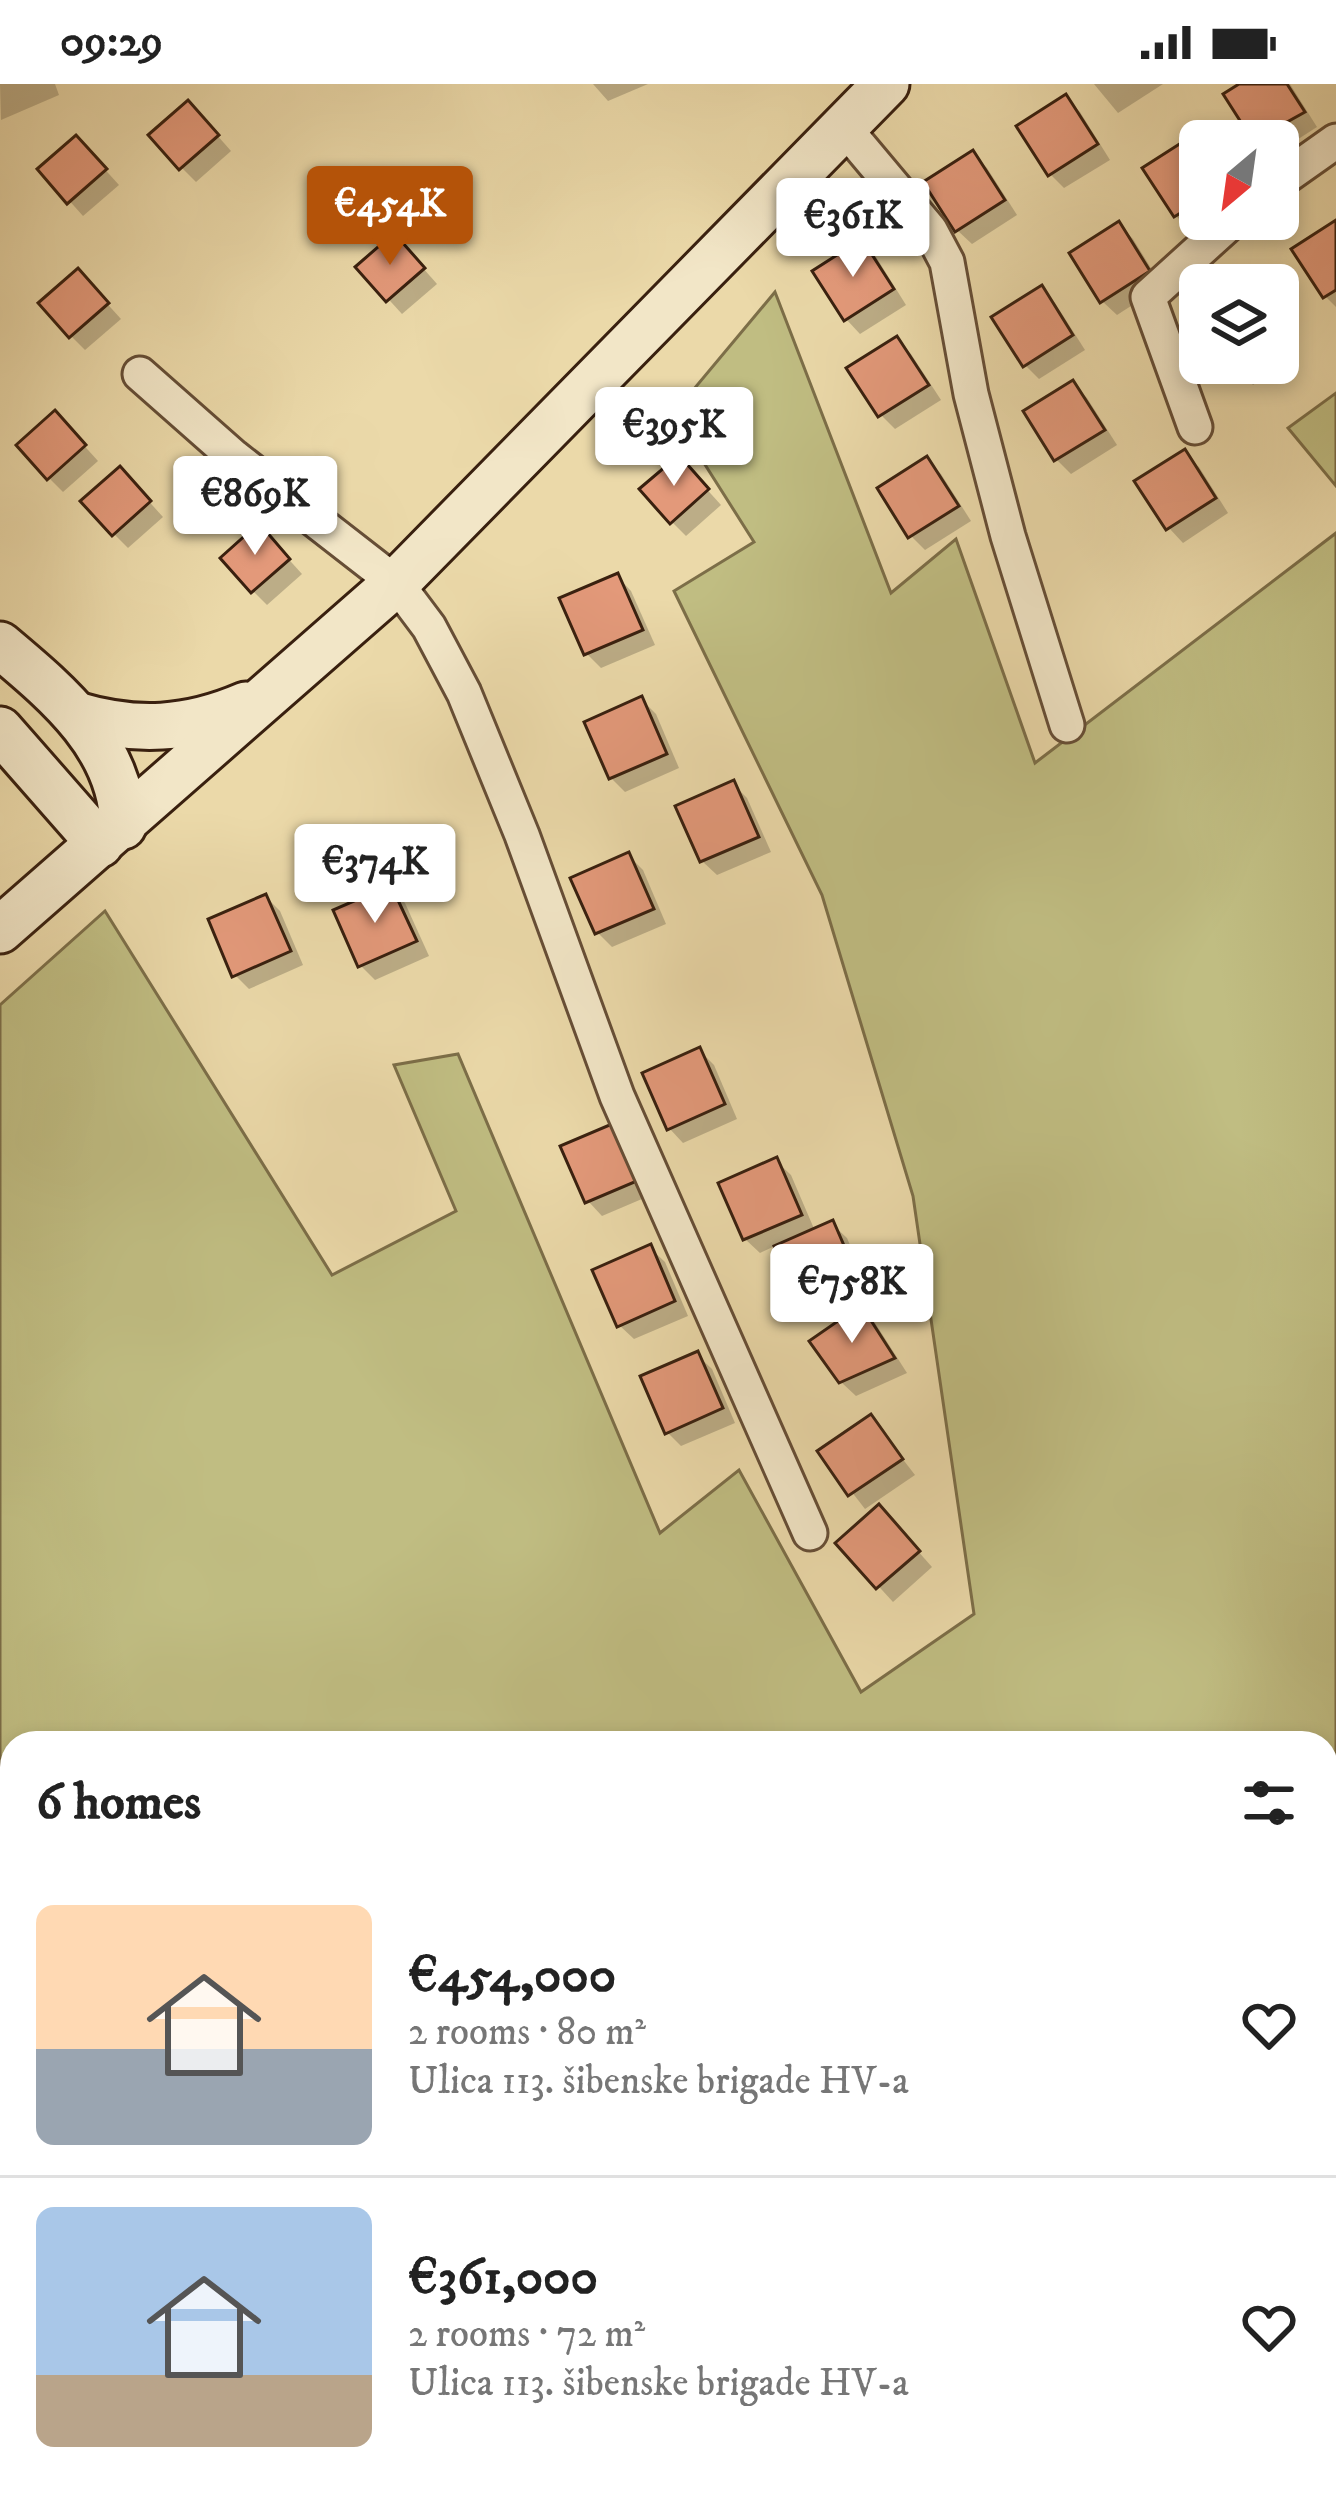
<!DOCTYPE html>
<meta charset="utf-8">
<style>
body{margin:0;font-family:"IM FELL DW Pica",serif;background:#f2f2f2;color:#222;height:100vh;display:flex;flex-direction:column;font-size:45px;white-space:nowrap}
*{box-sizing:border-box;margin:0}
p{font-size:39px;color:#767676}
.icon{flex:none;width:66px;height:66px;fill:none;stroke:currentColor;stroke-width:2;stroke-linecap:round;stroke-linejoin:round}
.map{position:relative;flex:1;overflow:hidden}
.drawer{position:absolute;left:0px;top:1647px;width:1338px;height:768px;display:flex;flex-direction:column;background:#fff;border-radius:36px 36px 0 0;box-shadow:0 6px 18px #0003}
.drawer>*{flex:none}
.needle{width:78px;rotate:209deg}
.controls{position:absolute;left:1179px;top:36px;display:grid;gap:24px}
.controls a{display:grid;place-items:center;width:120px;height:120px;border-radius:18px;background:#fff;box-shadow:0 6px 18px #0003;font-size:60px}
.price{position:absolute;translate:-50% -102px;padding:0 27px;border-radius:12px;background:#fff;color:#222;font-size:39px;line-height:78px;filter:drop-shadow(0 3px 6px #0008)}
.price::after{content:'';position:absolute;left:50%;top:72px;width:36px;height:27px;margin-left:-18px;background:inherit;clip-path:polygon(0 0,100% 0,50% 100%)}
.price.selected{background:#b45309;color:#fff}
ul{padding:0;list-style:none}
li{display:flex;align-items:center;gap:36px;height:300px;padding:0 36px}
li+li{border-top:3px solid #e0e0e0}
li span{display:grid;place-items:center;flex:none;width:336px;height:240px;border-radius:18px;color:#555}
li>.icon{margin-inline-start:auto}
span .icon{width:144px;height:144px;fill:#fffc;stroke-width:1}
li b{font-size:51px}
h2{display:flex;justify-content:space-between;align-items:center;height:144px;padding:0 36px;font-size:51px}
.status{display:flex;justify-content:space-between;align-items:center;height:84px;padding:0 60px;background:#fff;direction:ltr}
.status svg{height:33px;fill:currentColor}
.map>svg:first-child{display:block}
.green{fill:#c0bd82;stroke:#7c6e48;stroke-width:3;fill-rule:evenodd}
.shadow{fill:#0003}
.building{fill:#e3997a;stroke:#39200f;stroke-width:3}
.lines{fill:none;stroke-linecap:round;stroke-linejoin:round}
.street-casing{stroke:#664e36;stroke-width:39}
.secondary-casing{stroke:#39200f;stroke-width:51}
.street{stroke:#f2e6c7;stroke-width:33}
.secondary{stroke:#f2e6c7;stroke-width:45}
</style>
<div class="status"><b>09:29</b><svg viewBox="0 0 49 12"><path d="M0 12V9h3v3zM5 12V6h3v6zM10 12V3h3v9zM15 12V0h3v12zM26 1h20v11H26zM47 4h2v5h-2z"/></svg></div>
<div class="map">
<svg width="1336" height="2415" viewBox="0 0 1336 2415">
<rect width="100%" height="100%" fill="#ebd9a9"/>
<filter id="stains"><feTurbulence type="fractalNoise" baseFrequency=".00167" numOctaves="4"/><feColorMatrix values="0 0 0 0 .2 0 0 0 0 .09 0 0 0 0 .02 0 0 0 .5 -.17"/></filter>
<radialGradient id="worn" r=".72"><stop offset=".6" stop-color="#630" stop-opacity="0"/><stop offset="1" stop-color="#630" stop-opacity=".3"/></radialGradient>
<!-- green -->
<g class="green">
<path d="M775,208L891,509L956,455L1035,679L1336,449V2415H0V921L105,827L332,1191L456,1127L394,981L458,970L660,1449L739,1386L861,1608L974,1530L913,1112L822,811L674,507L754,458L673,330ZM12,1659H1326V2403H12Z"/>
<polygon points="1336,309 1336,402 1288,344"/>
</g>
<!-- shadow -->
<g class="shadow">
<polygon points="0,0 55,0 59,11 1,36"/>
<polygon points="593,0 648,0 608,17"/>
<polygon points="1094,0 1163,0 1118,29"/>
<polygon points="1245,0 1290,0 1317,43 1278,68 1278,57 1257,57 1227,11"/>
<polygon points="1066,14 1080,28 1110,76 1064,104 1050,90"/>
<polygon points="202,34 231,67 196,98 182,84"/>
<polygon points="1192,56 1200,64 1200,135 1208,135 1191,146 1176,132"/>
<polygon points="90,69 119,101 83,132 41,85"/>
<polygon points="973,70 987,84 1017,131 972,160 957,146"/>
<polygon points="1118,140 1133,155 1162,202 1117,231 1102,217"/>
<polygon points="1336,140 1336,223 1325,212"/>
<polygon points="862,159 876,173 906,221 860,250 846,235"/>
<polygon points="408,167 437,200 402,230 359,183"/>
<polygon points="92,203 121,235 85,266 71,252"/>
<polygon points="1041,205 1055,219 1085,266 1039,295 1025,281"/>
<polygon points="1278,240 1298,272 1253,301 1233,279 1278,279"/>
<polygon points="896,256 911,270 941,316 895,345 881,331"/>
<polygon points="1072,299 1087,314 1117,361 1071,390 1057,376 1027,328"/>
<polygon points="69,345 98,377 63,408 49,394"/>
<polygon points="1184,369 1199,383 1228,429 1183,459 1169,444 1138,398"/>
<polygon points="927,376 941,390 971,437 925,466 911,452"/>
<polygon points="692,389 721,421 686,452 672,438"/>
<polygon points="134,401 163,433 128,464 114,450"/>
<polygon points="273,458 302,490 267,521 253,507"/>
<polygon points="617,492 631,507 655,561 601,584 586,569"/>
<polygon points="642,616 656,630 679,684 625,708 611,694"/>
<polygon points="733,700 747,714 771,768 717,791 702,777"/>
<polygon points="629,772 643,786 666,840 612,863 598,849"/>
<polygon points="391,804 405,819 429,872 375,896 360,881"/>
<polygon points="266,813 280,827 303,881 249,905 235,891"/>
<polygon points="700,967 714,981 737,1035 683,1059 669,1044"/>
<polygon points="618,1040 656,1109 602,1132 588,1117"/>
<polygon points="776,1077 791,1091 815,1147 832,1140 847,1154 870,1208 816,1231 802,1217 777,1161 760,1169 745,1155"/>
<polygon points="650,1164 665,1178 688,1232 634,1255 619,1241"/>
<polygon points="861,1225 875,1239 907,1289 856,1312 841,1298"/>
<polygon points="697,1271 712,1285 735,1339 681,1362 667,1348"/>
<polygon points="871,1334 915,1391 865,1425 821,1368"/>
<polygon points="893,1439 932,1483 893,1518 839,1459"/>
</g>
<!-- building -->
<g class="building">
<polygon points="1239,0 1287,0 1305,28 1253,57 1223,10"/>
<polygon points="1066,10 1098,60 1048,92 1016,42"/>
<polygon points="188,16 219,51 179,86 148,51"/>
<polygon points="76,51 107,85 67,120 37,85"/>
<polygon points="1192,52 1200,64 1200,117 1174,133 1142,84"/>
<polygon points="973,66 1005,116 955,148 923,98"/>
<polygon points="1336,136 1336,206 1323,214 1291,165"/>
<polygon points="1119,137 1150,187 1100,219 1069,169"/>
<polygon points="394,149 425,184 386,218 355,183"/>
<polygon points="862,155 894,205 844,237 812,187"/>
<polygon points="78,184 109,219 69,254 38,219"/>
<polygon points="1042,201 1073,251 1023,283 991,233"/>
<polygon points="897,252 929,301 878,333 846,284"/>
<polygon points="1073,296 1105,346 1054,377 1023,327"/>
<polygon points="55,326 86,361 47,396 16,361"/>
<polygon points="1185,365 1216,414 1166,446 1134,397"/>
<polygon points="679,371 709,405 670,440 639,405"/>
<polygon points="927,372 959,422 908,454 877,404"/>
<polygon points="120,382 151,417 112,452 80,417"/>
<polygon points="259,439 290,475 251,509 220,474"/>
<polygon points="618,489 643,546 584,571 559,514"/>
<polygon points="642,612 667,670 609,695 584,638"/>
<polygon points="734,696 759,753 700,778 675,722"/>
<polygon points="629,768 654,825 595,850 570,794"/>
<polygon points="391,801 417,857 358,883 333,826"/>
<polygon points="266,810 291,867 232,893 208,835"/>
<polygon points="700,963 725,1020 667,1046 642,989"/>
<polygon points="619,1037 644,1094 585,1119 560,1062"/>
<polygon points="777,1073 802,1131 743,1156 718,1099"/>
<polygon points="833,1136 858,1194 799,1219 774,1162"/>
<polygon points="651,1160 675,1217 617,1243 592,1186"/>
<polygon points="861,1221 895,1274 839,1299 809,1257"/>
<polygon points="698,1267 723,1324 665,1350 640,1292"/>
<polygon points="871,1330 903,1375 848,1412 817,1367"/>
<polygon points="879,1420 920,1467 876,1505 835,1459"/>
</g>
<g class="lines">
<defs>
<g id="street">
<polyline points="842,41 930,146 947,178 971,310 1008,452 1067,641"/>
<polyline points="1278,98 1336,57"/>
<polyline points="140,290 234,373 396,499 429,543 464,609 522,751 617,1012 810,1449"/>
<polyline points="1195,343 1148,213 1234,135"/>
</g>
<g id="secondary">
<path d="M0,561C57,609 122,662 123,742"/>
<path d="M76,631C136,649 188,646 246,621"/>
<polyline points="0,646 100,760"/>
<polyline points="0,846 396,499 886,0"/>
</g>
</defs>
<!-- street casing -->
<use href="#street" class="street-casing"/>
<!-- secondary casing -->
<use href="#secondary" class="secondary-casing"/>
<!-- street -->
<use href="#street" class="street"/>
<!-- secondary -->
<use href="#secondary" class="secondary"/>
</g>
<rect width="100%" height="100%" filter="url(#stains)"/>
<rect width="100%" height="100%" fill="url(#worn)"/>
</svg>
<div class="controls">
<a><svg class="needle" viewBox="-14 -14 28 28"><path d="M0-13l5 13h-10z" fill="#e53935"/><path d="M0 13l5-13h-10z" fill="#767676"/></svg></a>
<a><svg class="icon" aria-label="layers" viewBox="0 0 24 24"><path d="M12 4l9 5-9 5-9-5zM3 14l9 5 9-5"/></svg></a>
</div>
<b class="price selected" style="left:390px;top:184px">€454K</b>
<b class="price" style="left:853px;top:196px">€361K</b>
<b class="price" style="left:674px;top:405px">€395K</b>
<b class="price" style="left:255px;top:474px">€869K</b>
<b class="price" style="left:375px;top:842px">€374K</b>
<b class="price" style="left:852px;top:1262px">€758K</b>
<section class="drawer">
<h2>6 homes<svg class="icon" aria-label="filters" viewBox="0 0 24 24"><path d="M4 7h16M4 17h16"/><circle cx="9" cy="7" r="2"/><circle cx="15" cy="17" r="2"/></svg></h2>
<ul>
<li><span style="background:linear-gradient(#ffd9b3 60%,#9aa5b1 0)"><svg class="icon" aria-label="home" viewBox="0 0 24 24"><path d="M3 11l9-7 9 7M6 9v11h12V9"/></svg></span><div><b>€454,000</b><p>2 rooms · 80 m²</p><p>Ulica 113. šibenske brigade HV-a</p></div><svg class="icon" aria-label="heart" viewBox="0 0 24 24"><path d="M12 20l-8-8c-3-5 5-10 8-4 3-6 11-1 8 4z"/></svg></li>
<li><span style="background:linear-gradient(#a9c7e8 70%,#b9a48a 0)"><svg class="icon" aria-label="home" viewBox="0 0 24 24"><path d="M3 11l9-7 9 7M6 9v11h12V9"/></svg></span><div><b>€361,000</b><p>2 rooms · 72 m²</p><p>Ulica 113. šibenske brigade HV-a</p></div><svg class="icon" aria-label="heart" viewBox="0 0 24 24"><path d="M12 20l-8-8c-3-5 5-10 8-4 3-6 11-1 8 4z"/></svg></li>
</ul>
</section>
</div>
